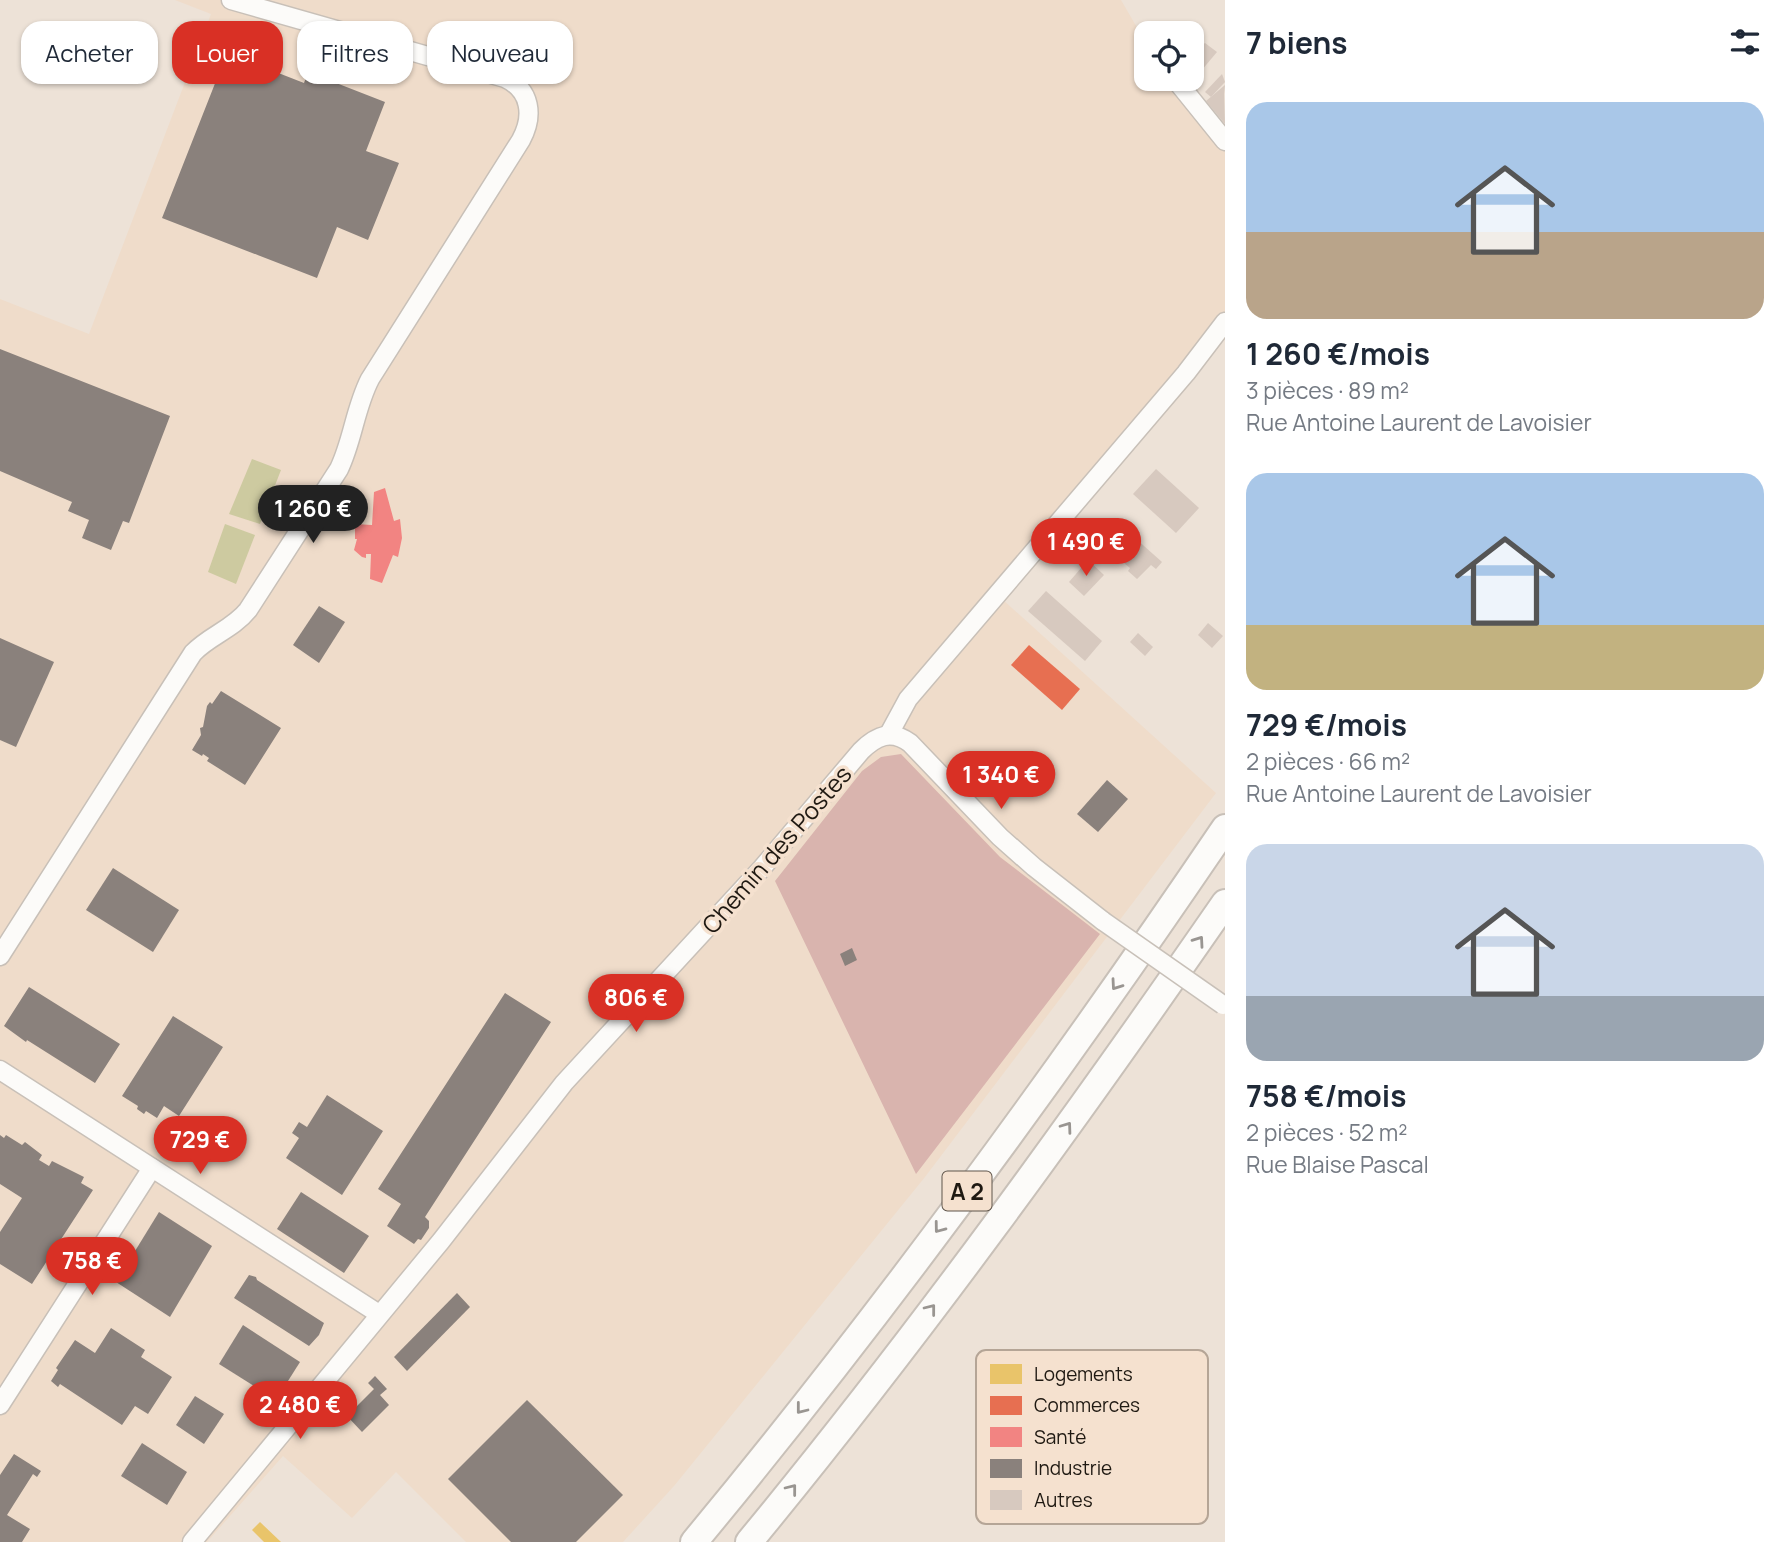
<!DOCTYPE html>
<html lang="fr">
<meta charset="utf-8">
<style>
body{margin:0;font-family:Manrope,sans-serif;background:#f6f6f7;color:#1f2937;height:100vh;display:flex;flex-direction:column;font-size:26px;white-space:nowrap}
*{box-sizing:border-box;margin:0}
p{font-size:23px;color:#747a83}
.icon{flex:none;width:38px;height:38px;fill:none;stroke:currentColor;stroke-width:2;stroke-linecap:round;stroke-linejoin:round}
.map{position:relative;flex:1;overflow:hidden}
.sheet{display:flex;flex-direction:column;background:#fff;width:560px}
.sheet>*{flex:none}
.guide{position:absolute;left:21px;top:21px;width:665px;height:63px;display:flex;gap:14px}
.controls{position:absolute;left:1134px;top:21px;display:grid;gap:14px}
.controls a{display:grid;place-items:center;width:70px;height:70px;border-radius:14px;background:#fff;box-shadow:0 2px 5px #0004;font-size:35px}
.price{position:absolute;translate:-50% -60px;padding:0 16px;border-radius:24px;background:#d93025;color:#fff;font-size:23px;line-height:46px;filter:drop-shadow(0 2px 4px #0008)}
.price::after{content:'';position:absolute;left:50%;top:42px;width:21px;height:16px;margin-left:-10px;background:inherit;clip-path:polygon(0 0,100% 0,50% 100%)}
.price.on{background:#222;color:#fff}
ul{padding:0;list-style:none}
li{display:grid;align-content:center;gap:14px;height:371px;padding:0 21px}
li span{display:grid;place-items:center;height:217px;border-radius:21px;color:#555}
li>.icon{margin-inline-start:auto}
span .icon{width:126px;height:126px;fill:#fffc;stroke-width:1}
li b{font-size:30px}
h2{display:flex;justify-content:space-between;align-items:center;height:84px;padding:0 21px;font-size:30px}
.tag{padding:0 24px;border-radius:21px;background:#fff;box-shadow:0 2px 5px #0004;font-size:24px;line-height:63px}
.tag.on{background:#d93025;color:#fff}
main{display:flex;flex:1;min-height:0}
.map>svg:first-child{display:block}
.built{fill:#efdcca}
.forest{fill:#d9b4ae}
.water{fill:#cdcaa0}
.homes{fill:#e9c46a}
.shops{fill:#e76f51}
.health{fill:#f28482}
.industry{fill:#8a817c}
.building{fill:#d7c9bf}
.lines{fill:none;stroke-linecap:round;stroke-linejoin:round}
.minor-casing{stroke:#c8c0b8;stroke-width:21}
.highway-casing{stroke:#c8c0b8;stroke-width:30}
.minor{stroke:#fcfbf9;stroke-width:18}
.highway{stroke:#fcfbf9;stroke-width:26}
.minor-bridge-casing{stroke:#c8c0b8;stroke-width:21;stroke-linecap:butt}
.minor-bridge{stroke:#fcfbf9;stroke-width:18}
.oneway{stroke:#999591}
.labels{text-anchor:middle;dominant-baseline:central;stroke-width:7;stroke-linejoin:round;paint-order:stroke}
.shield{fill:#f5e1cf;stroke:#5f554b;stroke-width:2}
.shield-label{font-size:23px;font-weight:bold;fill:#1f1912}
.street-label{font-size:24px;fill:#1f1912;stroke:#f5e1cf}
.key{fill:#f5e1cf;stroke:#b5a596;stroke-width:2}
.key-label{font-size:19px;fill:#1f1912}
</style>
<main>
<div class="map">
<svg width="1225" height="1542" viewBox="0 0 1225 1542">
<rect width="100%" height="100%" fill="#ede2d7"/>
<!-- built -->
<polygon class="built" points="175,0 1121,0 1146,43 1146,79 1167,79 1178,98 1225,148 1225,316 990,588 1216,793 925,1177 674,1486 623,1542 466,1542 396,1472 352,1518 283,1456 207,1542 0,1542 0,299 89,334 211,14"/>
<!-- forest -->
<polygon class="forest" points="901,754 1000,857 1100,934 916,1174 775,881 862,771 881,757"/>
<!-- water -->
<g class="water">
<polygon points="252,459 281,470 260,524 229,514"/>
<polygon points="225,524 255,535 236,584 208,572"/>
</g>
<!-- homes -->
<polygon class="homes" points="260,1522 281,1542 264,1542 252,1530"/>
<!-- shops -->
<polygon class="shops" points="1029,645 1080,689 1062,710 1011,665"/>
<!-- health -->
<polygon class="health" points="385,488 394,521 400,519 402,538 398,557 393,555 382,583 370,579 371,554 366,554 366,558 362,557 354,550 357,539 355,539 355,524 372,525 374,492"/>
<!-- industry -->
<g class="industry">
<polygon points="227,53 304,83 308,72 385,102 366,151 399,163 368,240 337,227 317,278 162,218"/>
<polygon points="0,349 170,416 129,523 123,521 111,550 82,538 89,520 68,511 72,502 0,471"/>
<polygon points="319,606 345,622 319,663 293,645"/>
<polygon points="0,638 54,662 16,747 0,740"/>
<polygon points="221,691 281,728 245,785 207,761 209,758 203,754 202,756 192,750 201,735 200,728 203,727 207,706 210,702 212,704"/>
<polygon points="1107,780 1128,799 1098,832 1077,814"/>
<polygon points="113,868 179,910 153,952 86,910"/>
<polygon points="852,948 857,960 845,966 840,954"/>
<polygon points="29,987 120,1044 95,1083 27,1040 26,1042 4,1026"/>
<polygon points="505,993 551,1022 425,1217 429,1221 429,1228 421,1240 418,1239 414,1244 387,1226 401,1204 378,1189"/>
<polygon points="173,1016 223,1047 179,1116 164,1106 157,1118 146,1111 144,1114 137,1109 138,1106 122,1096"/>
<polygon points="327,1095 383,1131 342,1195 286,1158 299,1138 292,1133 299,1122 307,1127"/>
<polygon points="0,1135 4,1138 6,1135 22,1145 25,1142 42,1155 39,1160 49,1166 52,1161 84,1177 81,1183 93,1190 32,1284 0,1264 0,1232 22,1198 0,1184"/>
<polygon points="301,1192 369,1236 344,1273 277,1229"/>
<polygon points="159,1212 212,1246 170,1317 116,1282"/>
<polygon points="249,1275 256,1277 257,1280 324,1323 319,1335 309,1346 234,1298"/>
<polygon points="457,1293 470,1307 407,1371 394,1357"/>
<polygon points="243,1325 300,1362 276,1400 219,1364"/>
<polygon points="111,1328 145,1350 141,1357 172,1377 148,1414 135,1406 122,1425 60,1384 58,1387 51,1381 58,1370 56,1368 75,1340 95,1353"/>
<polygon points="375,1376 387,1389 380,1395 389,1405 362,1432 347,1416 374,1389 368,1383"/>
<polygon points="195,1396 224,1414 204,1444 176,1425"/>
<polygon points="527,1400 623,1495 576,1542 511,1542 448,1479"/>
<polygon points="142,1443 187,1472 167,1505 121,1476"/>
<polygon points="14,1454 41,1471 37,1477 33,1474 7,1515 30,1529 22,1542 0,1542 0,1475"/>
</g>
<!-- building -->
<g class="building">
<polygon points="1205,43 1217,52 1196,77 1192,72 1192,53"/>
<polygon points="1222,74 1225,82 1211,97 1205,92"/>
<polygon points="1225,85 1224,94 1225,124 1206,101"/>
<polygon points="1156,469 1199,508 1176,533 1133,494"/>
<polygon points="1135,538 1162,562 1156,569 1151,565 1137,579 1128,571 1130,568 1124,563 1134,553 1127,547"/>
<polygon points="1088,560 1104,575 1084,596 1069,582"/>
<polygon points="1046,591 1102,641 1085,661 1028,611"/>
<polygon points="1208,623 1223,636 1212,648 1198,635"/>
<polygon points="1138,633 1153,647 1145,656 1130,642"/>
</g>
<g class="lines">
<defs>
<g id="minor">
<polyline points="1175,79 1225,141"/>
<polyline points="889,734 908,699 1186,373 1225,322"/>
<path d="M0,956L193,653C209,636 233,629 248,610L339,469C353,440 355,408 370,379L521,140C534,116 531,90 505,78L231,0"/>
<polyline points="0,1070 379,1314"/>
<polyline points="0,1405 152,1168"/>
<path d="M192,1542L441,1241L564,1083L762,868L861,751C876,736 891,729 910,743L1000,837L1034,867L1103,921"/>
</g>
<g id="highway">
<path d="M694,1542C883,1314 1059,1073 1225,828"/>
<path d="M749,1542C918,1337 1074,1121 1225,903"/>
</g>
</defs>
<!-- minor casing -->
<use href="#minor" class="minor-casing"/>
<!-- highway casing -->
<use href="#highway" class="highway-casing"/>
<!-- minor -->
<use href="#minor" class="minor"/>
<!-- highway -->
<use href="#highway" class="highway"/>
<defs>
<polyline id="minor-bridge" points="1103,921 1223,1005"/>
</defs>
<!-- minor-bridge casing -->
<use href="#minor-bridge" class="minor-bridge-casing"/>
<!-- minor-bridge -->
<use href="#minor-bridge" class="minor-bridge"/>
</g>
<!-- one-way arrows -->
<defs><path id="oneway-chevron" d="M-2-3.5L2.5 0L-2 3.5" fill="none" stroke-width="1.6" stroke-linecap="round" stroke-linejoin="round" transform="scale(1.75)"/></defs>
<g class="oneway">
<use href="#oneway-chevron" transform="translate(1199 941) rotate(-55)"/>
<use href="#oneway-chevron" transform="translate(1116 985) rotate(125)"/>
<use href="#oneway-chevron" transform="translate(1067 1127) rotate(-54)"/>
<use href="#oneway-chevron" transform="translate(939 1228) rotate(127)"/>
<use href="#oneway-chevron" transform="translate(931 1309) rotate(-52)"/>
<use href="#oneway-chevron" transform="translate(801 1409) rotate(128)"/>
<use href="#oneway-chevron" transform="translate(792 1489) rotate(-52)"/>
</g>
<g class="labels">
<!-- shield labels -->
<rect class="shield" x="942.5" y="1171.5" width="49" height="39" rx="5"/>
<g class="shield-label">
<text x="967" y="1191">A 2</text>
</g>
<!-- street labels -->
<g class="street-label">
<text transform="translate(776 849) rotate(-49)">Chemin des Postes</text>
</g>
</g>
<!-- legend -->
<rect x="976" y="1350" width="232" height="174" rx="10" class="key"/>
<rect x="990" y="1364" width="32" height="20" fill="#e9c46a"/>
<rect x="990" y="1396" width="32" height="19" fill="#e76f51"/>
<rect x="990" y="1427" width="32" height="20" fill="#f28482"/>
<rect x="990" y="1459" width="32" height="19" fill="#8a817c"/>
<rect x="990" y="1490" width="32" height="20" fill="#d7c9bf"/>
<g class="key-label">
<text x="1034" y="1381">Logements</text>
<text x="1034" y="1412">Commerces</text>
<text x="1034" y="1444">Santé</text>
<text x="1034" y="1475">Industrie</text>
<text x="1034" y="1507">Autres</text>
</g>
</svg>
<div class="controls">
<a><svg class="icon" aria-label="locate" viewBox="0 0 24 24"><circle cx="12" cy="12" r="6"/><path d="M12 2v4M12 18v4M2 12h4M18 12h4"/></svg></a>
</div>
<b class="price on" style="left:313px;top:545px">1 260 €</b>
<b class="price" style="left:1086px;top:578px">1 490 €</b>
<b class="price" style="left:1001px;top:811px">1 340 €</b>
<b class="price" style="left:636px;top:1034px">806 €</b>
<b class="price" style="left:200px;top:1176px">729 €</b>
<b class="price" style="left:92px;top:1297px">758 €</b>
<b class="price" style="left:300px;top:1441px">2 480 €</b>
<div class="guide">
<a class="tag">Acheter</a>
<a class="tag on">Louer</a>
<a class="tag">Filtres</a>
<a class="tag">Nouveau</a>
</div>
</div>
<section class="sheet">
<h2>7 biens<svg class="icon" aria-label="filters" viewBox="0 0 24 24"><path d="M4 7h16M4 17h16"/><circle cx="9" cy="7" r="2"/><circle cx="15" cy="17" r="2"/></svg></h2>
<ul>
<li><span style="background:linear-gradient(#a9c7e8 60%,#b9a48a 0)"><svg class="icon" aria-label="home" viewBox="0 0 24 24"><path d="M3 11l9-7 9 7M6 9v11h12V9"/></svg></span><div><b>1 260 €/mois</b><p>3 pièces · 89 m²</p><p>Rue Antoine Laurent de Lavoisier</p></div></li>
<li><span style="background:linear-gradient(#a9c7e8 70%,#c2b280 0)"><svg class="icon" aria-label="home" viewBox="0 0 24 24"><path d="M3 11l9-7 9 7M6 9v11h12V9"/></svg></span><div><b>729 €/mois</b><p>2 pièces · 66 m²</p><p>Rue Antoine Laurent de Lavoisier</p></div></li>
<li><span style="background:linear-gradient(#c9d6e8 70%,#9aa5b1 0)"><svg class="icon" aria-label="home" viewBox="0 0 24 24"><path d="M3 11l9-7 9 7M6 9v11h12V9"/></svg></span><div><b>758 €/mois</b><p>2 pièces · 52 m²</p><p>Rue Blaise Pascal</p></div></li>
</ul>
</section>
</main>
